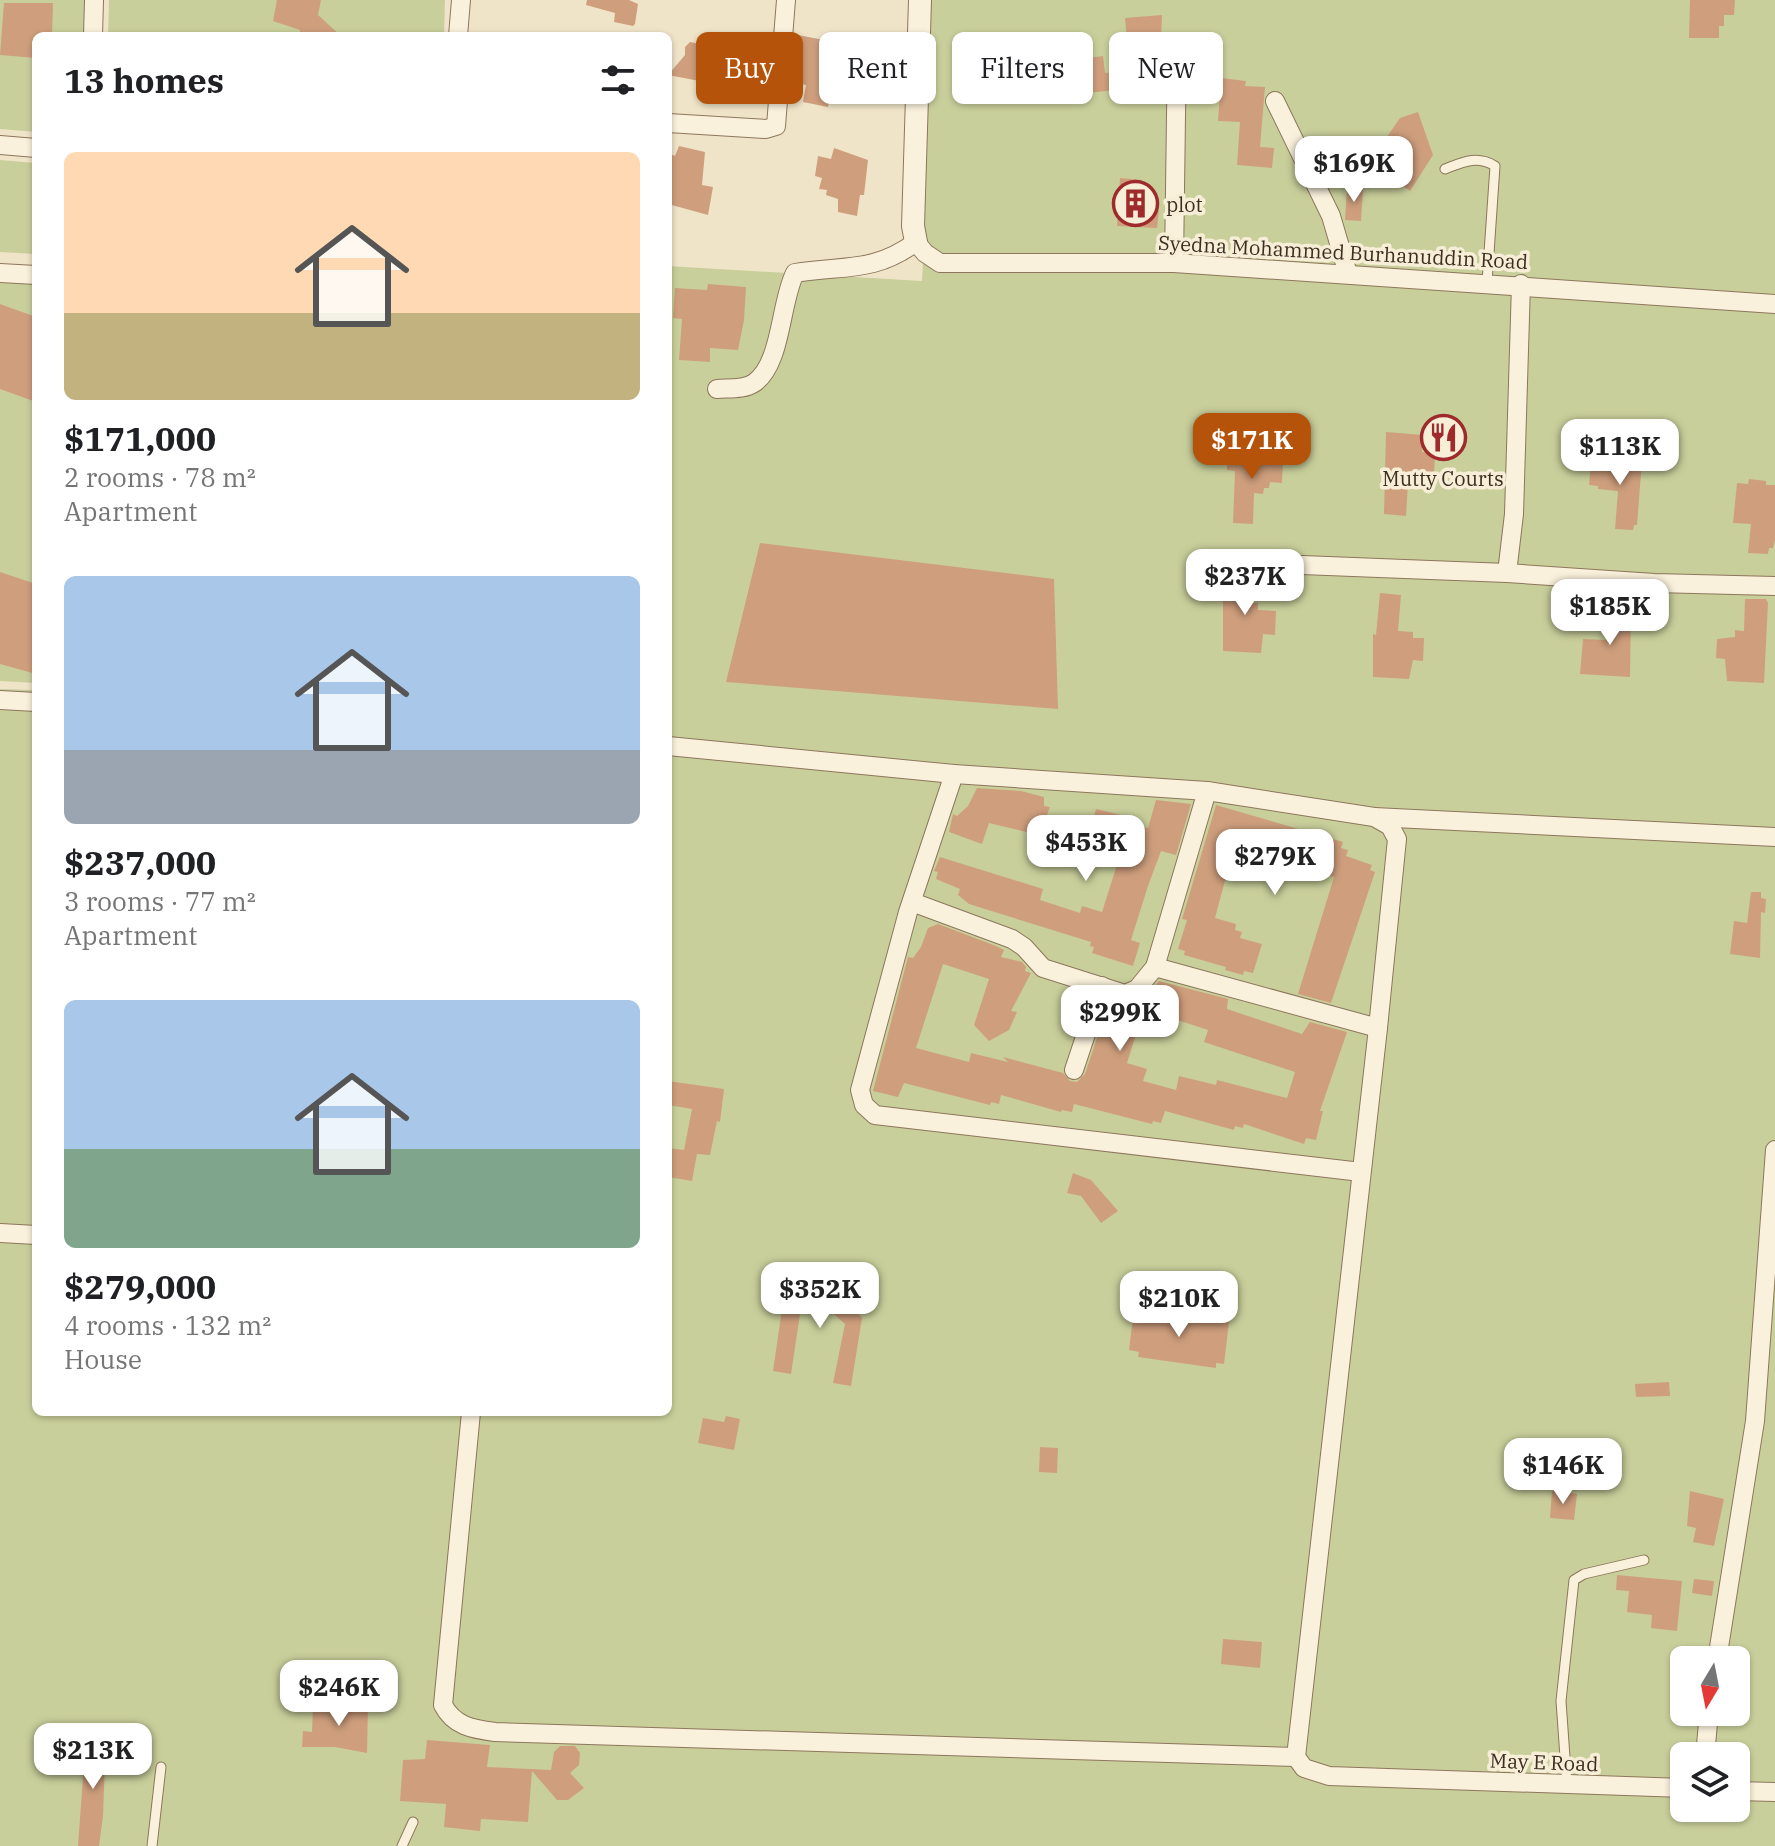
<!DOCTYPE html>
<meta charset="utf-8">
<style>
body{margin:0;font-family:"IBM Plex Serif",serif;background:#f2f2f2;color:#202124;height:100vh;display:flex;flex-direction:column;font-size:30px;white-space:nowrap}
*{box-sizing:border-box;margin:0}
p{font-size:26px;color:#757577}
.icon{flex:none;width:44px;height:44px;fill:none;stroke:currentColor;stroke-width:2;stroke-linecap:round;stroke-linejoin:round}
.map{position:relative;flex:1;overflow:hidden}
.sheet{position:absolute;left:32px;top:32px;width:640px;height:1384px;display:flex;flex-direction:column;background:#fff;border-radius:12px;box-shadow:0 2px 6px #0004}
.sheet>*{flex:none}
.banner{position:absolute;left:696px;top:32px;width:760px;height:72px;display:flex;gap:16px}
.needle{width:52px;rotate:190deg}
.tools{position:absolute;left:1670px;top:1646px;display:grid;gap:16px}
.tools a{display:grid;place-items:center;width:80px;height:80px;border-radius:12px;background:#fff;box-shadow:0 2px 6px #0004;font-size:40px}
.price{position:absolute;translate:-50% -68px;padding:0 18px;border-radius:16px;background:#fff;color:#222;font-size:26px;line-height:52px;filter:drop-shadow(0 2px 4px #0008)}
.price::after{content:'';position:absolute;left:50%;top:48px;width:24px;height:18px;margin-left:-12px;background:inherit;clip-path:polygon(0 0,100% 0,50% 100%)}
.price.current{background:#b45309;color:#fff}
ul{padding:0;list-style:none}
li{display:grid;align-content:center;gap:16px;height:424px;padding:0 32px}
li span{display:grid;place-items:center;height:248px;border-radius:12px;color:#555}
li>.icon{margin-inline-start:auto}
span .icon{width:144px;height:144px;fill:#fffc;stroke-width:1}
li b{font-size:34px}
h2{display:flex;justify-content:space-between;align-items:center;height:96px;padding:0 32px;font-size:34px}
.chip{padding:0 28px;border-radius:12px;background:#fff;box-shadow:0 2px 6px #0004;font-size:28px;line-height:72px}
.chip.current{background:#b45309;color:#fff}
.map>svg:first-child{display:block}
.green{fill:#c9cf9b;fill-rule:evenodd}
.building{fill:#cf9f7d;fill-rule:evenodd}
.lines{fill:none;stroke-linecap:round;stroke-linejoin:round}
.service-casing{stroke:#8d765c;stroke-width:11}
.minor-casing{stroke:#8d765c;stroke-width:20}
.tertiary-casing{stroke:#8d765c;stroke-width:24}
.service{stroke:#faf1dc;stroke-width:9}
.minor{stroke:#faf1dc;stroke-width:18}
.tertiary{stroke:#faf1dc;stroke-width:22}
.labels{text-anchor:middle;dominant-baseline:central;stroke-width:7;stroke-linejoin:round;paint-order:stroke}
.poi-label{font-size:20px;fill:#3d2e20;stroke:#f7eed8;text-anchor:start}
.street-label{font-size:20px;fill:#3d2e20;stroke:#f7eed8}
</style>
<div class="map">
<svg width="1775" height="1846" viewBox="0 0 1775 1846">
<rect width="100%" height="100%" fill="#f0e4c8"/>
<!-- green -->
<g class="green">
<polygon points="0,0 89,0 88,36 36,36 36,132 0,129"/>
<polygon points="109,0 445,0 444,36 108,36"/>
<path d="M929,0H1775V1846H0V689L36,690V1412H668V266L922,281L924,243L916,242ZM1684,1660H1736V1712H1684ZM1684,1756H1736V1808H1684Z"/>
<polygon points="0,160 36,163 36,254 0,252"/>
<polygon points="0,277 36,279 36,683 0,681"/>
</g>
<!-- building -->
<g class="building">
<polygon points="277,0 321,0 318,15 341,36 321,32 320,36 300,36 300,30 273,21"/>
<polygon points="587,0 629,0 638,4 635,24 633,26 614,22 615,13 586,5"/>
<polygon points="1690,0 1735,0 1734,15 1724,15 1724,26 1719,26 1719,38 1689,38"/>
<polygon points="4,3 53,3 52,36 36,36 36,58 0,55"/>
<polygon points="1162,15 1161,40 1127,40 1125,18"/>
<polygon points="702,34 722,38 718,53 729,56 727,62 731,66 726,86 668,75 685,55 685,47 690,42 700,44"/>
<polygon points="798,35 829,41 828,45 838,49 843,55 840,65 851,72 841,100 830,97 828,107 803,102 806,85 792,82"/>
<polygon points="1088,41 1089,58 1103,56 1105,73 1115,72 1116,90 1047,97 1042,46"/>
<polygon points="1221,78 1246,81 1245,86 1265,87 1260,147 1274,148 1272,168 1237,165 1240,122 1218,121"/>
<polygon points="1418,112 1433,155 1410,191 1380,170 1393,151 1382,144 1400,118"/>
<polygon points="679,146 705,152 702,185 713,187 708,215 668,204 668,153 675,156"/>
<polygon points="834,148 868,160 864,195 860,195 857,216 838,212 838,199 826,195 827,190 819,189 822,178 815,176 818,156 831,159"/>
<polygon points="1120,178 1142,180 1143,199 1151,199 1152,209 1159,210 1157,228 1117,226"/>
<polygon points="1347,188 1363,189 1361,221 1345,220"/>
<polygon points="708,284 746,287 744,320 738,350 710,348 710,362 679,360 682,319 673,318 675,288 707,290"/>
<polygon points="0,304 36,317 36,402 0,389"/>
<polygon points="1386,432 1423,435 1422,452 1435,453 1434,477 1422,476 1422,479 1417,479 1416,485 1408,484 1406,516 1384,514"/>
<polygon points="1242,450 1271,451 1270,461 1283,462 1282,483 1270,482 1269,488 1264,488 1263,494 1254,493 1253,524 1233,523 1235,471 1227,470 1227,455 1242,456"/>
<polygon points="1613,456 1642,461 1637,525 1634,525 1633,530 1615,529 1618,491 1598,489 1598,486 1589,485 1591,464 1600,464 1601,459 1613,460"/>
<polygon points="1749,479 1766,481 1766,485 1775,485 1775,540 1773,548 1769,548 1768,554 1748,553 1751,524 1733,523 1737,483 1748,484"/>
<polygon points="760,543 1054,579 1058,709 726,682"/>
<polygon points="1229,569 1252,571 1250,603 1258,603 1258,610 1276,611 1275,635 1263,634 1261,653 1223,651 1223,601 1228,601"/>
<polygon points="0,572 36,584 36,674 0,664"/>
<polygon points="1380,593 1401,595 1398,631 1413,632 1413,638 1424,638 1423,661 1413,660 1409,679 1373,677 1373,634 1376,635"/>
<polygon points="1745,599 1766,599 1768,603 1764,683 1727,681 1725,659 1716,658 1717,639 1735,637 1735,630 1744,631"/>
<polygon points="1609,606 1631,608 1630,677 1580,674 1583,639 1606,640"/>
<polygon points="977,788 1021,791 1044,797 1044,806 1050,807 1039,835 989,823 982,844 949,832 953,814 957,816 968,806"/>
<polygon points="1156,800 1191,804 1176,855 1161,851 1148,886 1131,940 1140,943 1133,966 1092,953 1094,947 1090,946 1091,942 969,904 958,895 960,889 936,879 938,872 934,871 940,857 1043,889 1040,900 1080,913 1082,906 1102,912 1121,852 1086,845 1096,809 1121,815 1119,822 1148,828"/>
<polygon points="1216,805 1343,842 1341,848 1348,850 1346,856 1372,865 1370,870 1375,872 1331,1003 1298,994 1334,877 1234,847 1215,918 1236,924 1235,930 1242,932 1240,938 1262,944 1253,973 1244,971 1243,975 1225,970 1226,967 1184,955 1185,951 1178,949 1187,920 1182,919"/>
<polygon points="1751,892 1761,892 1761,898 1766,899 1765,913 1761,912 1760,958 1730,954 1734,921 1747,923"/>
<path d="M938,924L996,946L1004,950L1001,957L1022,962L1026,967L1025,971L1031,973L1011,1011L1017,1012L1009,1030L989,1041L974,1025L989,979L943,964L916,1048L969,1062L971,1053L1008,1062L1003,1057L1063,1073L1070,1081L1077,1082L1085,1074L1109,1002L1141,1008L1145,998L1159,981L1228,999L1227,1009L1302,1034L1310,1022L1347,1032L1320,1111H1323L1316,1140L1306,1138L1304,1144L1244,1124L1243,1128L1235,1126L1234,1130L1165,1111L1161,1123L1153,1121L1152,1124L1074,1104L1072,1112L1062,1110L1061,1112L1001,1095L999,1104L991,1102L990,1105L904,1083L898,1097L873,1091L908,957L913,958L921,947L928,928ZM1144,1009L1208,1030L1204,1042L1295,1072L1287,1098L1217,1080L1216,1085L1179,1076L1176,1090L1143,1081L1147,1069L1127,1063Z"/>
<polygon points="668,1081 724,1089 720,1122 717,1121 710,1155 697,1154 692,1181 668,1177 668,1148 684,1150 692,1109 668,1105"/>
<polygon points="1073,1173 1091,1180 1118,1211 1101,1223 1081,1196 1067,1193"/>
<polygon points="829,1284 838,1289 862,1318 851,1386 833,1383 845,1324 826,1307 817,1307 800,1314 791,1374 773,1371 782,1309 791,1297 814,1293 816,1286"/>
<polygon points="1134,1309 1229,1322 1224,1364 1216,1363 1216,1368 1138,1357 1139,1352 1129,1350"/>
<polygon points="1669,1382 1670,1396 1636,1397 1635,1384"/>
<polygon points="726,1416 740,1419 734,1450 698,1443 703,1418 724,1422"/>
<polygon points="1040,1447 1058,1448 1057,1473 1039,1472"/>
<polygon points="1552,1491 1577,1494 1574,1520 1550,1518"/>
<polygon points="1690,1491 1724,1499 1714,1546 1693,1542 1696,1528 1687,1526"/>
<polygon points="1617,1575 1682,1581 1677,1631 1651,1628 1652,1615 1627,1612 1629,1591 1616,1590"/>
<polygon points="1694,1579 1714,1581 1712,1596 1692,1593"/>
<polygon points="1223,1639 1262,1642 1260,1668 1221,1664"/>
<polygon points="339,1704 368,1707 367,1753 335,1747 302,1747 303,1731 312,1732 313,1706 338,1707"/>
<polygon points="91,1728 106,1730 103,1816 99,1846 78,1846 84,1763 87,1763"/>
<polygon points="427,1740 490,1745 487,1767 551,1770 554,1752 560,1746 575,1746 580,1753 579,1765 570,1773 584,1788 568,1800 557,1800 532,1771 528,1822 481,1819 480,1831 444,1827 446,1804 400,1801 403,1760 425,1759"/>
</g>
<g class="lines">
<defs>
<g id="service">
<path d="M1445,169C1463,162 1477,155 1495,166L1487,282"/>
<polyline points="1567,1785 1561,1701 1574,1580 1584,1574 1644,1560"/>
<polyline points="152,1846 161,1767"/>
<polyline points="402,1846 413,1822"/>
</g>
<g id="minor">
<polyline points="93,36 94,0"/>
<polyline points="458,36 461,0"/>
<polyline points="1275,101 1331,216 1348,274"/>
<polyline points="668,123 766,129 776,126 786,0"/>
<polyline points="0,145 36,148"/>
<polyline points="1174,263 1177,42"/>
<polyline points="0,273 36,275"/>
<path d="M717,389C728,388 744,390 754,383C782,364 780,302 795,273C844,265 874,273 916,242L925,253L940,263H1174L1775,304"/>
<polyline points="1302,565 1507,573 1514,514 1521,284"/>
<polyline points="1507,573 1654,583 1775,586"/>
<polyline points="0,700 36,702"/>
<polyline points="668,746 954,774 1207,791 1374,817 1390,826 1397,839 1378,1028 1296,1757 1304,1768 1329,1776 1684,1788"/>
<polyline points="954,774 908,912 860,1090 864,1105 875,1115 1361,1172"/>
<polyline points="1374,817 1775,837"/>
<polyline points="912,902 1012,939 1024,947 1043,968 1125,994 1137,989 1155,967 1207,791"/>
<polyline points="1155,967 1378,1028"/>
<polyline points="1074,1070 1102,986"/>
<polyline points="0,1233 36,1235"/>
<path d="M471,1412L443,1705C454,1726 472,1729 495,1732L1296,1757"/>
<polyline points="1717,1660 1755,1421 1775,1150"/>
<polyline points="1705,1756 1709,1712"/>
<polyline points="1736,1791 1775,1792"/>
</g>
<polyline id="tertiary" points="916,242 913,226 920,0"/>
</defs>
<!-- service casing -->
<use href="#service" class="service-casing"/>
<!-- minor casing -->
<use href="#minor" class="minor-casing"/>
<!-- tertiary casing -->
<use href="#tertiary" class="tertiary-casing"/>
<!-- service -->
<use href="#service" class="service"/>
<!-- minor -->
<use href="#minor" class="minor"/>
<!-- tertiary -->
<use href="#tertiary" class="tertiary"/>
</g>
<!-- icons -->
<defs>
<symbol id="building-ring" viewBox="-11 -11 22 22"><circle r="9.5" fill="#f7eed8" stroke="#9e2a2b" stroke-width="1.5"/><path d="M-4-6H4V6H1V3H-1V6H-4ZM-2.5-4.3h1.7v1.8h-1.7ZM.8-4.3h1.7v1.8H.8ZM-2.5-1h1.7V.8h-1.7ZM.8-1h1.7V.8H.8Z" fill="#9e2a2b"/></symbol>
<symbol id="restaurant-ring" viewBox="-11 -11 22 22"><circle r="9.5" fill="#f7eed8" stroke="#9e2a2b" stroke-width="1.5"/><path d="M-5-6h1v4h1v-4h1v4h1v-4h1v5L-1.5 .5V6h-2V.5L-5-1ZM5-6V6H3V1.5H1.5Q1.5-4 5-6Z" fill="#9e2a2b"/></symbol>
</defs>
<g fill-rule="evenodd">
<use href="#building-ring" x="1110" y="178" width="51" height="51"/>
<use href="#restaurant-ring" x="1418" y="412" width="51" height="51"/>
</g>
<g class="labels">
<!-- poi labels -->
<g class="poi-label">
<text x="1166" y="204">plot</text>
<text x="1443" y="478" text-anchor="middle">Mutty Courts</text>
</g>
<!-- street labels -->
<g class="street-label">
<text transform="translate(1343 252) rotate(3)">Syedna Mohammed Burhanuddin Road</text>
<text transform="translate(1544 1762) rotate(2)">May E Road</text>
</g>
</g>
</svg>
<div class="tools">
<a><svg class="needle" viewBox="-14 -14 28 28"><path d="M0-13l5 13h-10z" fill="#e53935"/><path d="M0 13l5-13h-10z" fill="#757577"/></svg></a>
<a><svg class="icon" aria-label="layers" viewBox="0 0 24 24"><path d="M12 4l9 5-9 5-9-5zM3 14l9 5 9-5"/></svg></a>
</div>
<b class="price" style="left:1354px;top:204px">$169K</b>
<b class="price current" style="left:1252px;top:481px">$171K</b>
<b class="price" style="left:1620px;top:487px">$113K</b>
<b class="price" style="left:1245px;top:617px">$237K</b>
<b class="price" style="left:1610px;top:647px">$185K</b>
<b class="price" style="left:1086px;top:883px">$453K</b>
<b class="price" style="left:1275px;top:897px">$279K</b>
<b class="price" style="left:1120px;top:1053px">$299K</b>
<b class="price" style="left:820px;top:1330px">$352K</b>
<b class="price" style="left:1179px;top:1339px">$210K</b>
<b class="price" style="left:1563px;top:1506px">$146K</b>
<b class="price" style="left:339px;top:1728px">$246K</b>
<b class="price" style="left:93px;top:1791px">$213K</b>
<div class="banner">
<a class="chip current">Buy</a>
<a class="chip">Rent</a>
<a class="chip">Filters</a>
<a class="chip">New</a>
</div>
<section class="sheet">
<h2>13 homes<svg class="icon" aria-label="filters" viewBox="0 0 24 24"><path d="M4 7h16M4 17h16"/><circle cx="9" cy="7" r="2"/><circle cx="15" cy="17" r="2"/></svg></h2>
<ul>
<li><span style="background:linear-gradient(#ffd9b3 65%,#c2b280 0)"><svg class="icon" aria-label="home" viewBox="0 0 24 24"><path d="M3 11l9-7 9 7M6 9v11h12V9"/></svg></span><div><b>$171,000</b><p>2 rooms · 78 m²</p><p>Apartment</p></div></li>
<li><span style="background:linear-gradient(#a9c7e8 70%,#9aa5b1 0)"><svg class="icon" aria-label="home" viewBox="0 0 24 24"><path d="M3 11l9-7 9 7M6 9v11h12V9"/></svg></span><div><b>$237,000</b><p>3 rooms · 77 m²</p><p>Apartment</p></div></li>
<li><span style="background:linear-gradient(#a9c7e8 60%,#7fa58c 0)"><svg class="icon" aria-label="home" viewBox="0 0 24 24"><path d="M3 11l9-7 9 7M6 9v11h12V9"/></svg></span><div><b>$279,000</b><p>4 rooms · 132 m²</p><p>House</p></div></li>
</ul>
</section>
</div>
